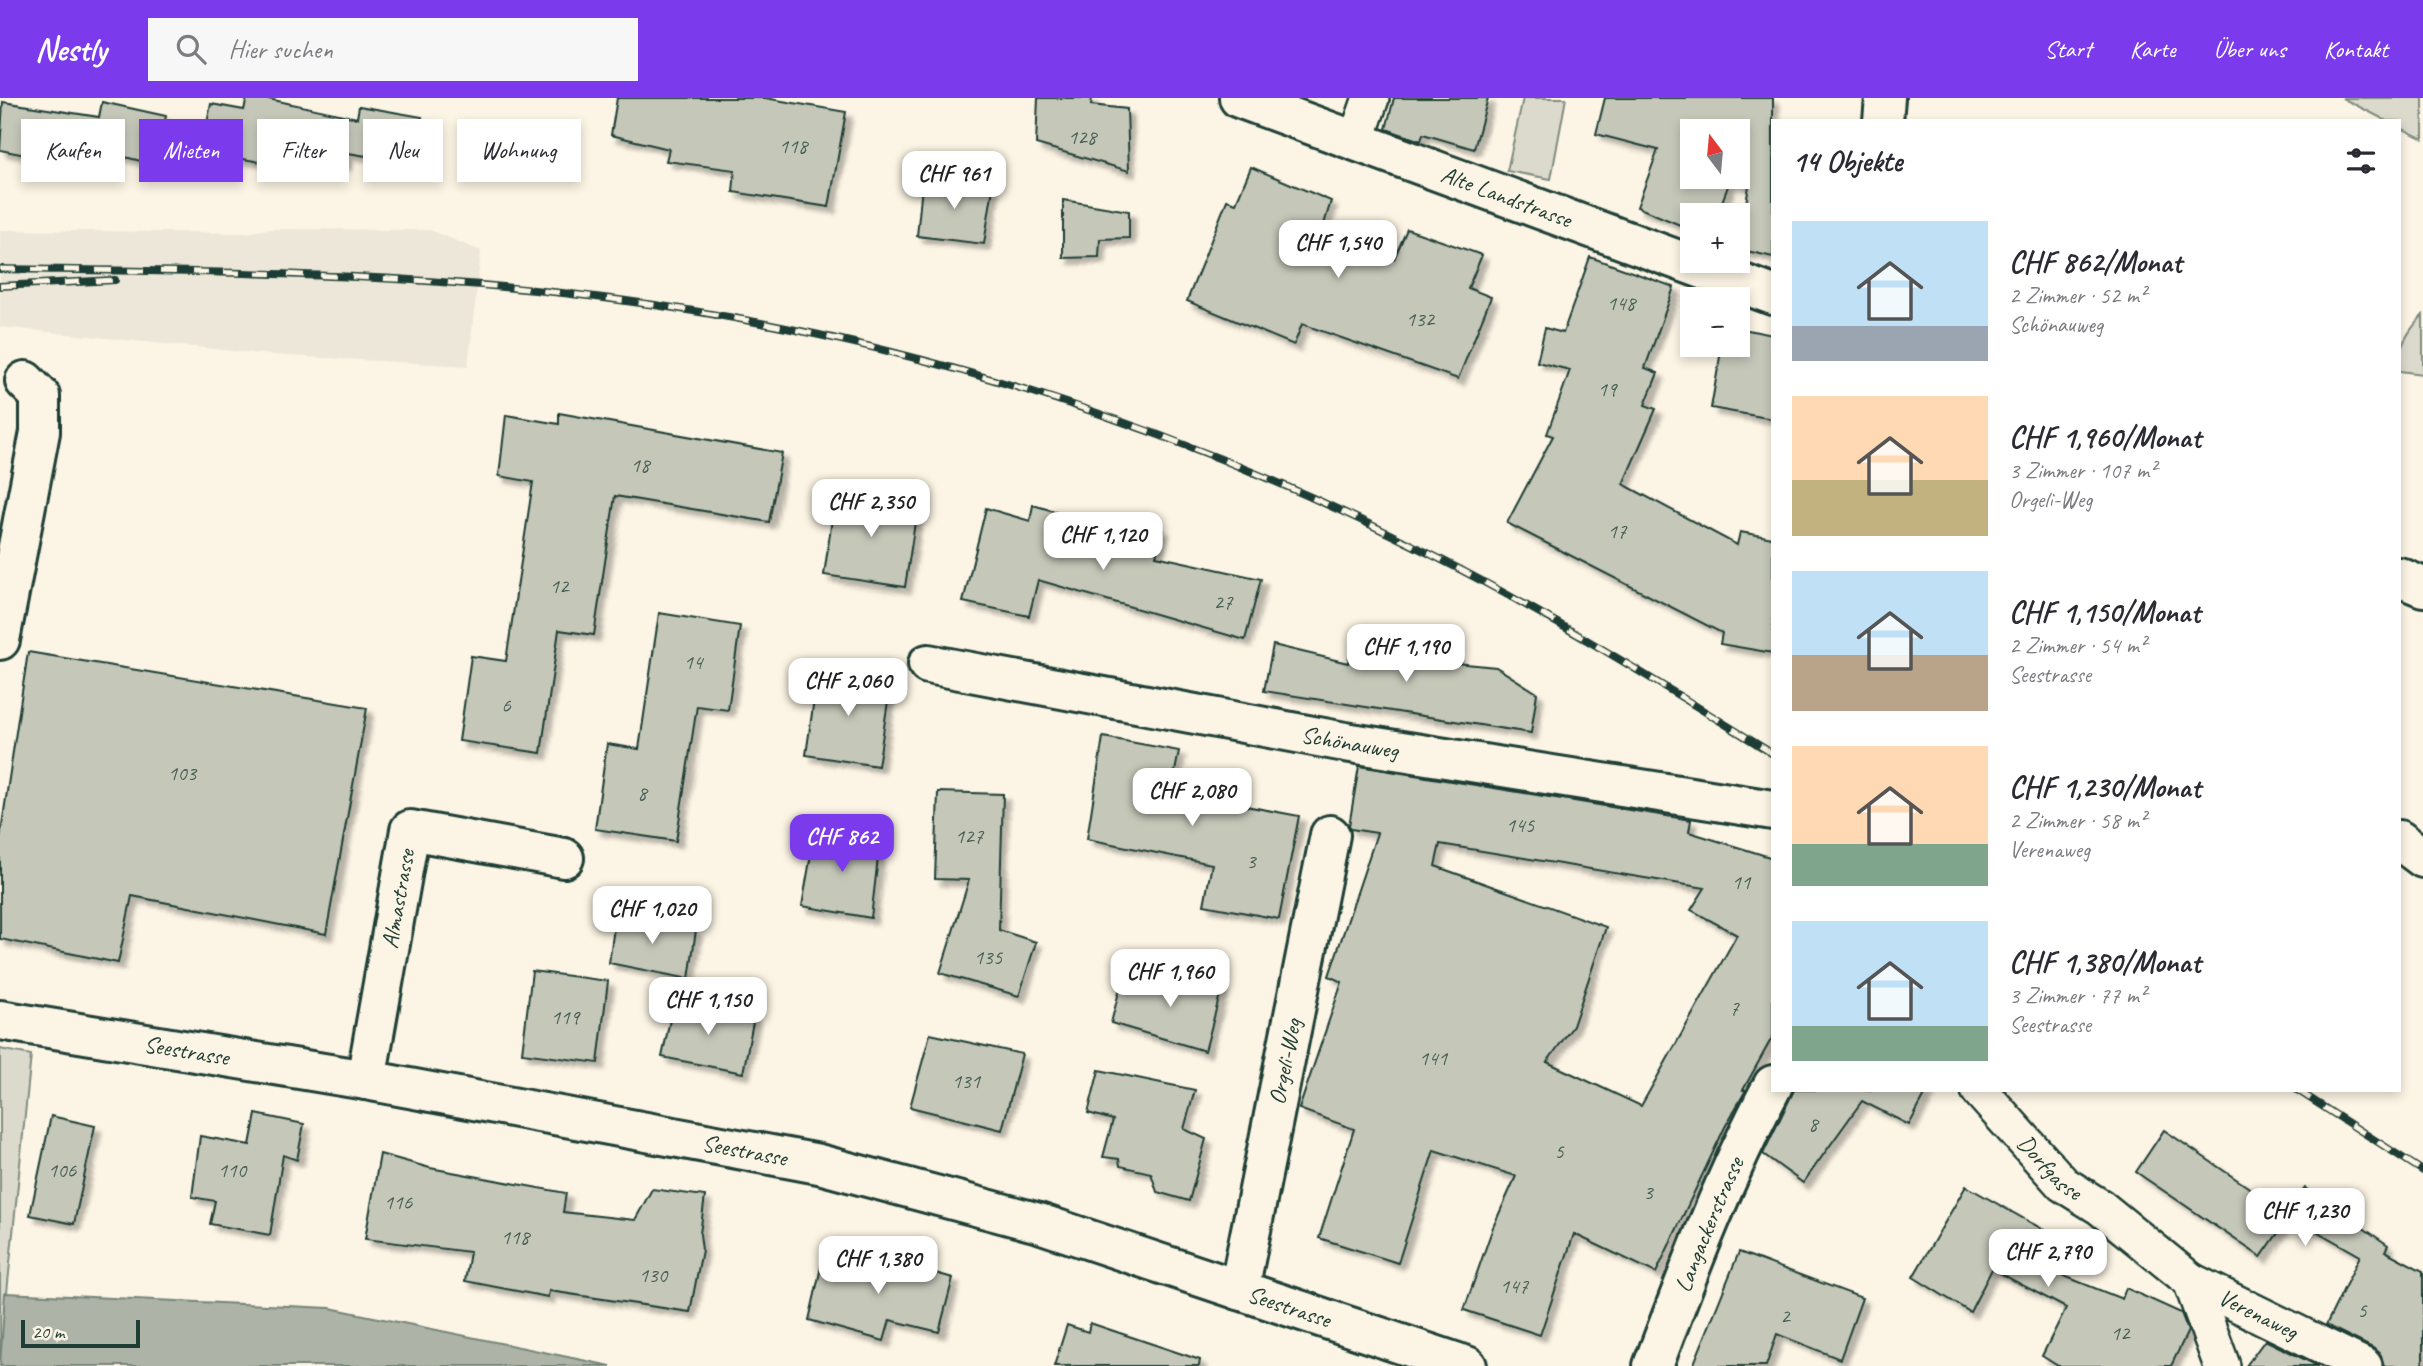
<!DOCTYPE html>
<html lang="de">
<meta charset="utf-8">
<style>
body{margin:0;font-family:Caveat,sans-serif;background:#f7f7f7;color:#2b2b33;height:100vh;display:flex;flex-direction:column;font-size:26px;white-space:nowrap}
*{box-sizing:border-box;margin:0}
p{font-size:23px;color:#7c7c81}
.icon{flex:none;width:38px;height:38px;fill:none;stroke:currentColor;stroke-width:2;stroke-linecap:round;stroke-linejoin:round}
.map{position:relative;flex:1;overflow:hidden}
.side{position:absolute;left:1771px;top:21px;width:630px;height:973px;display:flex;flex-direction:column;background:#fff;border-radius:0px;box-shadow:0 4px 10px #0003}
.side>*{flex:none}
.banner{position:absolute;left:21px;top:21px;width:665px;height:63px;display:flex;gap:14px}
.needle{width:46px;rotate:344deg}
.controls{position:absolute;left:1680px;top:21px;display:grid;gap:14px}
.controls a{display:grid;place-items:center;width:70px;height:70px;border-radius:0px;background:#fff;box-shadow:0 4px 10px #0003;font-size:35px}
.scale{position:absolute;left:21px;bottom:18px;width:119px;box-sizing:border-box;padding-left:7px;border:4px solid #1f3d34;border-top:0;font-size:19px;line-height:24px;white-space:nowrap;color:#1f3d34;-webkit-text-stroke:5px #fcf5e5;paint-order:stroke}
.price{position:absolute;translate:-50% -60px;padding:0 16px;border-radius:14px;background:#fff;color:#222;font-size:23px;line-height:46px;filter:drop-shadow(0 2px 4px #0008)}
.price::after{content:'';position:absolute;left:50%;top:42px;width:21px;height:16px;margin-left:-10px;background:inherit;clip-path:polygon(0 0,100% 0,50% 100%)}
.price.current{background:#7c3aed;color:#fff}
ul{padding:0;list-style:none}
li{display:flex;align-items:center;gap:21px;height:175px;padding:0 21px}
li span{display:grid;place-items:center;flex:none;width:196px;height:140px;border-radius:0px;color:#555}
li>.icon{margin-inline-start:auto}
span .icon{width:84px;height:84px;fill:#fffc;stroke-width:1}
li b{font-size:30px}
h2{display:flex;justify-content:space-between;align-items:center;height:84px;padding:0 21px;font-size:30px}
.chip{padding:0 24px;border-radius:0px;background:#fff;box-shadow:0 4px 10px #0003;font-size:24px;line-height:63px}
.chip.current{background:#7c3aed;color:#fff}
header{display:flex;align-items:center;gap:42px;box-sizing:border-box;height:98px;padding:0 35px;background:#7c3aed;color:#fff}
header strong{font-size:33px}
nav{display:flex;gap:38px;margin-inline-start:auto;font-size:24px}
.search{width:490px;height:63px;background:#f7f7f7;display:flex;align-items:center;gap:18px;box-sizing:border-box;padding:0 24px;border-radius:0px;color:#7c7c81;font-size:26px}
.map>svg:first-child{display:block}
.built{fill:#ece7d8}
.green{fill:#dcdacc;stroke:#7e8c80;stroke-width:2}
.water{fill:#aeb3a7;stroke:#758479;stroke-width:2}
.building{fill:#c5c7b9;stroke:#1f3d34;stroke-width:2;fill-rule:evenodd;filter:url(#shadow)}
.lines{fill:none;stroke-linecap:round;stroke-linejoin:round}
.pedestrian-casing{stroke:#1f3d34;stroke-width:40}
.minor-casing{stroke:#1f3d34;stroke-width:44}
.primary-casing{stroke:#1f3d34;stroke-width:44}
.pedestrian{stroke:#fcf5e5;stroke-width:35}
.minor{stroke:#fcf5e5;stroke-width:38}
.primary{stroke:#fcf5e5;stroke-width:38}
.rail-casing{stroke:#1f3d34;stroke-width:8}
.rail{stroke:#fcf5e5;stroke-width:5;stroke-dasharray:16;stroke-linecap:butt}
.labels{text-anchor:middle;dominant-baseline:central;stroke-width:5;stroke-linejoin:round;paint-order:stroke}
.number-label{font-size:21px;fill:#486055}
.street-label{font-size:24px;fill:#1f3d34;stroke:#fcf5e5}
</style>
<header>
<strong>Nestly</strong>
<div class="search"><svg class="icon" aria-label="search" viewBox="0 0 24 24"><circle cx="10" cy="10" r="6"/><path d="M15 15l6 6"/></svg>Hier suchen</div>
<nav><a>Start</a><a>Karte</a><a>Über uns</a><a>Kontakt</a></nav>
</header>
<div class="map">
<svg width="2423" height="1268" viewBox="0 0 2423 1268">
<defs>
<filter id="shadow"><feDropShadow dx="6" dy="6" stdDeviation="2" flood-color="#0004"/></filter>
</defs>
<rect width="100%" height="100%" fill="#fcf5e5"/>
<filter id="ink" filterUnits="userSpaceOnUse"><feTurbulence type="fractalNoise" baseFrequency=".0143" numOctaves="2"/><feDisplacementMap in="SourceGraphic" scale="14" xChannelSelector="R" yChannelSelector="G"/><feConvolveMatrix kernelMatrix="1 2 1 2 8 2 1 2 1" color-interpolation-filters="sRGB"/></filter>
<g filter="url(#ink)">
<!-- built -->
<polygon class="built" points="268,131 430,132 481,153 468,268 271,257 0,229 0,132 247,135"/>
<!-- green -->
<g class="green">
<polygon points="1523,0 1566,0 1551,81 1507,73"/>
<polygon points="2342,0 2423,0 2423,41 2399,29 2399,23 2387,23"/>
<path d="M2423,217V276L2400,273C2396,251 2408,233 2423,217Z"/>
<polygon points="0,951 31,957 0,1264"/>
</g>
<!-- water -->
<polygon class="water" points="5,1195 330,1210 611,1268 0,1268"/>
<!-- building -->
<g class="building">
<polygon points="247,0 264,0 357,20 359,8 422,19 414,66 348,55 345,66 268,51 266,65 220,57 222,42 204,40 211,6 244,12"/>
<polygon points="617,0 765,0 846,14 829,109 733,94 735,72 666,63 669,51 611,37"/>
<polygon points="1038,0 1092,0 1091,7 1127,11 1129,73 1036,46"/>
<polygon points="1394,0 1488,0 1474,51 1423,36 1421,43 1386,31"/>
<path d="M1605,0H1773V159L1738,151L1749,88L1730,83L1717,117H1692V132L1637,109L1658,52L1596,36ZM1692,33H1738V79H1692Z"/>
<polygon points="3,4 99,19 102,4 166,18 156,67 75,46 71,66 0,52"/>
<polygon points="1251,69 1331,103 1321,136 1394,161 1407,131 1482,157 1468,190 1491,199 1458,281 1302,226 1294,247 1187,203 1227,102 1236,105"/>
<polygon points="923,78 993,90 984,146 917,138"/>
<polygon points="1063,102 1129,113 1129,140 1100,141 1099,159 1063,160"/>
<polygon points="1590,159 1674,189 1645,270 1658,275 1645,307 1656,311 1623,386 1737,447 1740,434 1773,440 1773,555 1720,546 1722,535 1507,425 1553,338 1547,336 1570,272 1537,264 1545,230 1563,235"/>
<polygon points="1738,230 1773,237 1773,321 1711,310 1722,247 1738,247"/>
<polygon points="559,315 782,355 769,424 615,398 594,537 559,532 541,655 459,643 471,558 506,563 533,384 499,378 506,317 559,326"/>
<polygon points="836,393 918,405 905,489 824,477"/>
<polygon points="1033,407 1064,416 1061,428 1122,445 1127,423 1163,431 1156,458 1261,481 1245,542 1038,482 1029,518 963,504 986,410 1030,423"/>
<polygon points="659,515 740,528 728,612 697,608 676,743 595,731 607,646 639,651"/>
<polygon points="1354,537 1457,557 1456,565 1496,569 1537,595 1531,635 1264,593 1273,547 1348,565"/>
<polygon points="28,554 367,610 326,836 132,798 118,865 0,841 0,740"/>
<polygon points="818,573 891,584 878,668 806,657"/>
<polygon points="1103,639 1179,653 1171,694 1299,718 1279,821 1204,807 1212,766 1087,741"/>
<path d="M1359,668L1691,722L1689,734L1773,760V938L1743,992H1746L1725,1029L1656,1175L1574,1136L1540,1237L1464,1212L1493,1129L1516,1078L1434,1052L1398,1165L1319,1140L1354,1031L1299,1011L1342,884L1329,878L1377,735L1351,731L1349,728ZM1440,746L1705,790L1691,812L1737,837L1641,1008L1547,964L1573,928L1606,829L1435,768Z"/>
<polygon points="938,694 1003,696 999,832 1036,844 1019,898 940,875 969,782 935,781"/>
<polygon points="815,733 880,742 871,820 802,808"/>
<polygon points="616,815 696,832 689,881 609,865"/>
<polygon points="1161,870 1222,889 1205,953 1111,925 1121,886 1155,894"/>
<polygon points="532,873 608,883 598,965 522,955"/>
<polygon points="674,903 754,919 743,975 662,959"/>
<polygon points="930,936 1022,956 1002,1032 910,1009"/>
<polygon points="1099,972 1195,992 1184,1031 1206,1041 1189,1103 1157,1094 1151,1075 1120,1068 1119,1061 1103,1059 1113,1022 1088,1015"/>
<polygon points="1794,992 1928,992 1909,1027 1862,1003 1803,1085 1763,1056"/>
<polygon points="256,1016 304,1026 297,1062 283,1057 270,1137 210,1126 215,1103 192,1099 200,1038 250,1047"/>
<polygon points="51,1018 95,1028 74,1126 30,1117"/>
<polygon points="2164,1032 2286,1115 2305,1090 2388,1147 2385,1153 2423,1173 2423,1268 2384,1268 2381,1257 2373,1250 2326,1227 2360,1158 2290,1118 2261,1159 2136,1074"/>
<polygon points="380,1056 430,1070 566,1095 563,1114 635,1122 652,1091 705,1098 700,1136 702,1152 690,1214 549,1193 548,1199 465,1183 470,1154 365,1141"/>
<polygon points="1966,1088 2065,1144 2049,1172 2122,1201 2126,1190 2181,1215 2188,1233 2171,1268 2058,1268 2042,1258 2066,1210 1992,1171 1970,1214 1913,1179"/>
<polygon points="1739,1154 1862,1200 1840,1261 1777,1236 1766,1268 1693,1268"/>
<polygon points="824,1156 870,1168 872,1157 953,1180 939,1234 890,1222 884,1243 809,1222"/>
<polygon points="1090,1225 1200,1262 1199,1268 1054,1268 1067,1227 1088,1234"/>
<polygon points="2265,1242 2318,1268 2246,1268"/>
</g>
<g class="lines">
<defs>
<g id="pedestrian">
<polyline points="1356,43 1371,0"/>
<path id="s1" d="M1979,992L2063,1086L2100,1109L2191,1183L2222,1268"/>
<path id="s2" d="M2191,1183L2364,1268"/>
</g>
<g id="minor">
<path id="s3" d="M1239,0L1773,197"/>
<polyline points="1883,23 1885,0"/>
<polyline points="2399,479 2423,489"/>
<polyline points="0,542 40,334 40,298 25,283"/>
<path id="s4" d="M928,566L1345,644L1773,712"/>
<polyline points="2399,742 2423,760"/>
<path id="s5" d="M366,982L410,732L564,760"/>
<path id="s6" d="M1239,1192L1330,737"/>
<path id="s7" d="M1653,1268C1689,1172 1725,1077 1773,987"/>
</g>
<g id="primary">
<path id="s8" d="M0,922L366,982L819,1066L1039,1125L1467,1268"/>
</g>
</defs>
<!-- pedestrian casing -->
<use href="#pedestrian" class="pedestrian-casing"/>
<!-- minor casing -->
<use href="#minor" class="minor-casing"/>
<!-- primary casing -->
<use href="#primary" class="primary-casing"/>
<!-- pedestrian -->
<use href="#pedestrian" class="pedestrian"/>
<!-- minor -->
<use href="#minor" class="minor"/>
<!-- primary -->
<use href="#primary" class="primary"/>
<defs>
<g id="rail">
<path d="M0,171C207,174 414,174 619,202C901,239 1179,328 1432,457C1549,516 1661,586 1773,656"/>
<polyline points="0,188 115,182"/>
<polyline points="2297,992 2423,1073"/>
</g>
</defs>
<!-- rail casing -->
<use href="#rail" class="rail-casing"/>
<!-- rail -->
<use href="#rail" class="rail"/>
</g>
</g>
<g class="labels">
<!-- number labels -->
<g class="number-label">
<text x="1082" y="39">128</text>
<text x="793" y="48">118</text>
<text x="1621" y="205">148</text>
<text x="1420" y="221">132</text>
<text x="1607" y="291">19</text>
<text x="640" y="367">18</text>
<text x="1617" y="433">17</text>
<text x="559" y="488">12</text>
<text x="1223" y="504">27</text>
<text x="693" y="564">14</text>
<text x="506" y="607">6</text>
<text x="182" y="675">103</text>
<text x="642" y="695">8</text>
<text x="1520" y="727">145</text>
<text x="969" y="738">127</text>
<text x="1251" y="763">3</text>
<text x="1741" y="784">11</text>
<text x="988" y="859">135</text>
<text x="1734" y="910">7</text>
<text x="565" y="919">119</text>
<text x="1433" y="960">141</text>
<text x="966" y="983">131</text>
<text x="1813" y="1026">8</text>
<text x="1559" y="1053">5</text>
<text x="62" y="1072">106</text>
<text x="232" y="1072">110</text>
<text x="1648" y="1094">3</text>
<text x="398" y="1104">116</text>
<text x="515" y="1139">118</text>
<text x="653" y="1177">130</text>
<text x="1514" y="1188">147</text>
<text x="2362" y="1212">5</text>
<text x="1785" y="1218">2</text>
<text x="2120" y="1235">12</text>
</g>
<!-- street labels -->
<g class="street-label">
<text stroke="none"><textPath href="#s3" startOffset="285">Alte Landstrasse</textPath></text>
<text stroke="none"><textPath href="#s4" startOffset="429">Schönauweg</textPath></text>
<text stroke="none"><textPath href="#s5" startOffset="184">Almastrasse</textPath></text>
<text stroke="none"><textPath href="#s8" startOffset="189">Seestrasse</textPath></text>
<text stroke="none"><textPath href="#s6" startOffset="233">Orgeli-Weg</textPath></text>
<text stroke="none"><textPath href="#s8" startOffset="756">Seestrasse</textPath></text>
<text stroke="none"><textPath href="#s1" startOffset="105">Dorfgasse</textPath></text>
<text stroke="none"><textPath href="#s7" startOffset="152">Langackerstrasse</textPath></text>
<text stroke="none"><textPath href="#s8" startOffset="1323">Seestrasse</textPath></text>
<text stroke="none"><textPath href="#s2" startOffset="75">Verenaweg</textPath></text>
</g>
</g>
</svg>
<div class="controls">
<a><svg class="needle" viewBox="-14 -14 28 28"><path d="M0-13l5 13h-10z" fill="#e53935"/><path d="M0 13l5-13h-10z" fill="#7c7c81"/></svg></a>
<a>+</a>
<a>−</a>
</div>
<div class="scale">20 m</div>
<b class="price" style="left:954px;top:113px">CHF 961</b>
<b class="price" style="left:1338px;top:182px">CHF 1,540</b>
<b class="price" style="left:871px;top:441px">CHF 2,350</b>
<b class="price" style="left:1103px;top:474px">CHF 1,120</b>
<b class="price" style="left:1406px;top:586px">CHF 1,190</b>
<b class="price" style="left:848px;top:620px">CHF 2,060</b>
<b class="price" style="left:1192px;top:730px">CHF 2,080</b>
<b class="price current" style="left:842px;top:776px">CHF 862</b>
<b class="price" style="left:652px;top:848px">CHF 1,020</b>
<b class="price" style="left:1170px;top:911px">CHF 1,960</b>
<b class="price" style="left:708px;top:939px">CHF 1,150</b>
<b class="price" style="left:2305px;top:1150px">CHF 1,230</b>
<b class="price" style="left:2048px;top:1191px">CHF 2,790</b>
<b class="price" style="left:878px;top:1198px">CHF 1,380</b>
<div class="banner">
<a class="chip">Kaufen</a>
<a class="chip current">Mieten</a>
<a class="chip">Filter</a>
<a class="chip">Neu</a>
<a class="chip">Wohnung</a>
</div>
<section class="side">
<h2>14 Objekte<svg class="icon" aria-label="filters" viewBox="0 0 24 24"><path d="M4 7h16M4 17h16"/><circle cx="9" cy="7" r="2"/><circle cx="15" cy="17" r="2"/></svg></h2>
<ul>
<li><span style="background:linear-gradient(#bfe0f5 75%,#9aa5b1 0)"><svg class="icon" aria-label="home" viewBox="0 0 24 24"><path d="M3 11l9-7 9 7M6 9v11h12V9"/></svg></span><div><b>CHF 862/Monat</b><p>2 Zimmer · 52 m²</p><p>Schönauweg</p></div></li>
<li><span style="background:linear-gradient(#ffd9b3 60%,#c2b280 0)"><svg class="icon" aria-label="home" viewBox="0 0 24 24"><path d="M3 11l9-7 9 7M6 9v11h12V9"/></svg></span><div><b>CHF 1,960/Monat</b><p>3 Zimmer · 107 m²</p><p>Orgeli-Weg</p></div></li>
<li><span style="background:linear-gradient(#bfe0f5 60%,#b9a48a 0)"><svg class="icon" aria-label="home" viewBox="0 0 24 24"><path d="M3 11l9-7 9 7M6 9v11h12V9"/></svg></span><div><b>CHF 1,150/Monat</b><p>2 Zimmer · 54 m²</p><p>Seestrasse</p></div></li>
<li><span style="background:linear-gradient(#ffd9b3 70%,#7fa58c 0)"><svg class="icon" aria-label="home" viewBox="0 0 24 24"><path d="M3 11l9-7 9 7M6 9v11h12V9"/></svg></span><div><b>CHF 1,230/Monat</b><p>2 Zimmer · 58 m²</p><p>Verenaweg</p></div></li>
<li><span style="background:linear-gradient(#bfe0f5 75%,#7fa58c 0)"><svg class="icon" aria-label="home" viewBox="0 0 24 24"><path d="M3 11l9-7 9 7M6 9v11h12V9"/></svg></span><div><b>CHF 1,380/Monat</b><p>3 Zimmer · 77 m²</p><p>Seestrasse</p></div></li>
</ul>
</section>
</div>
